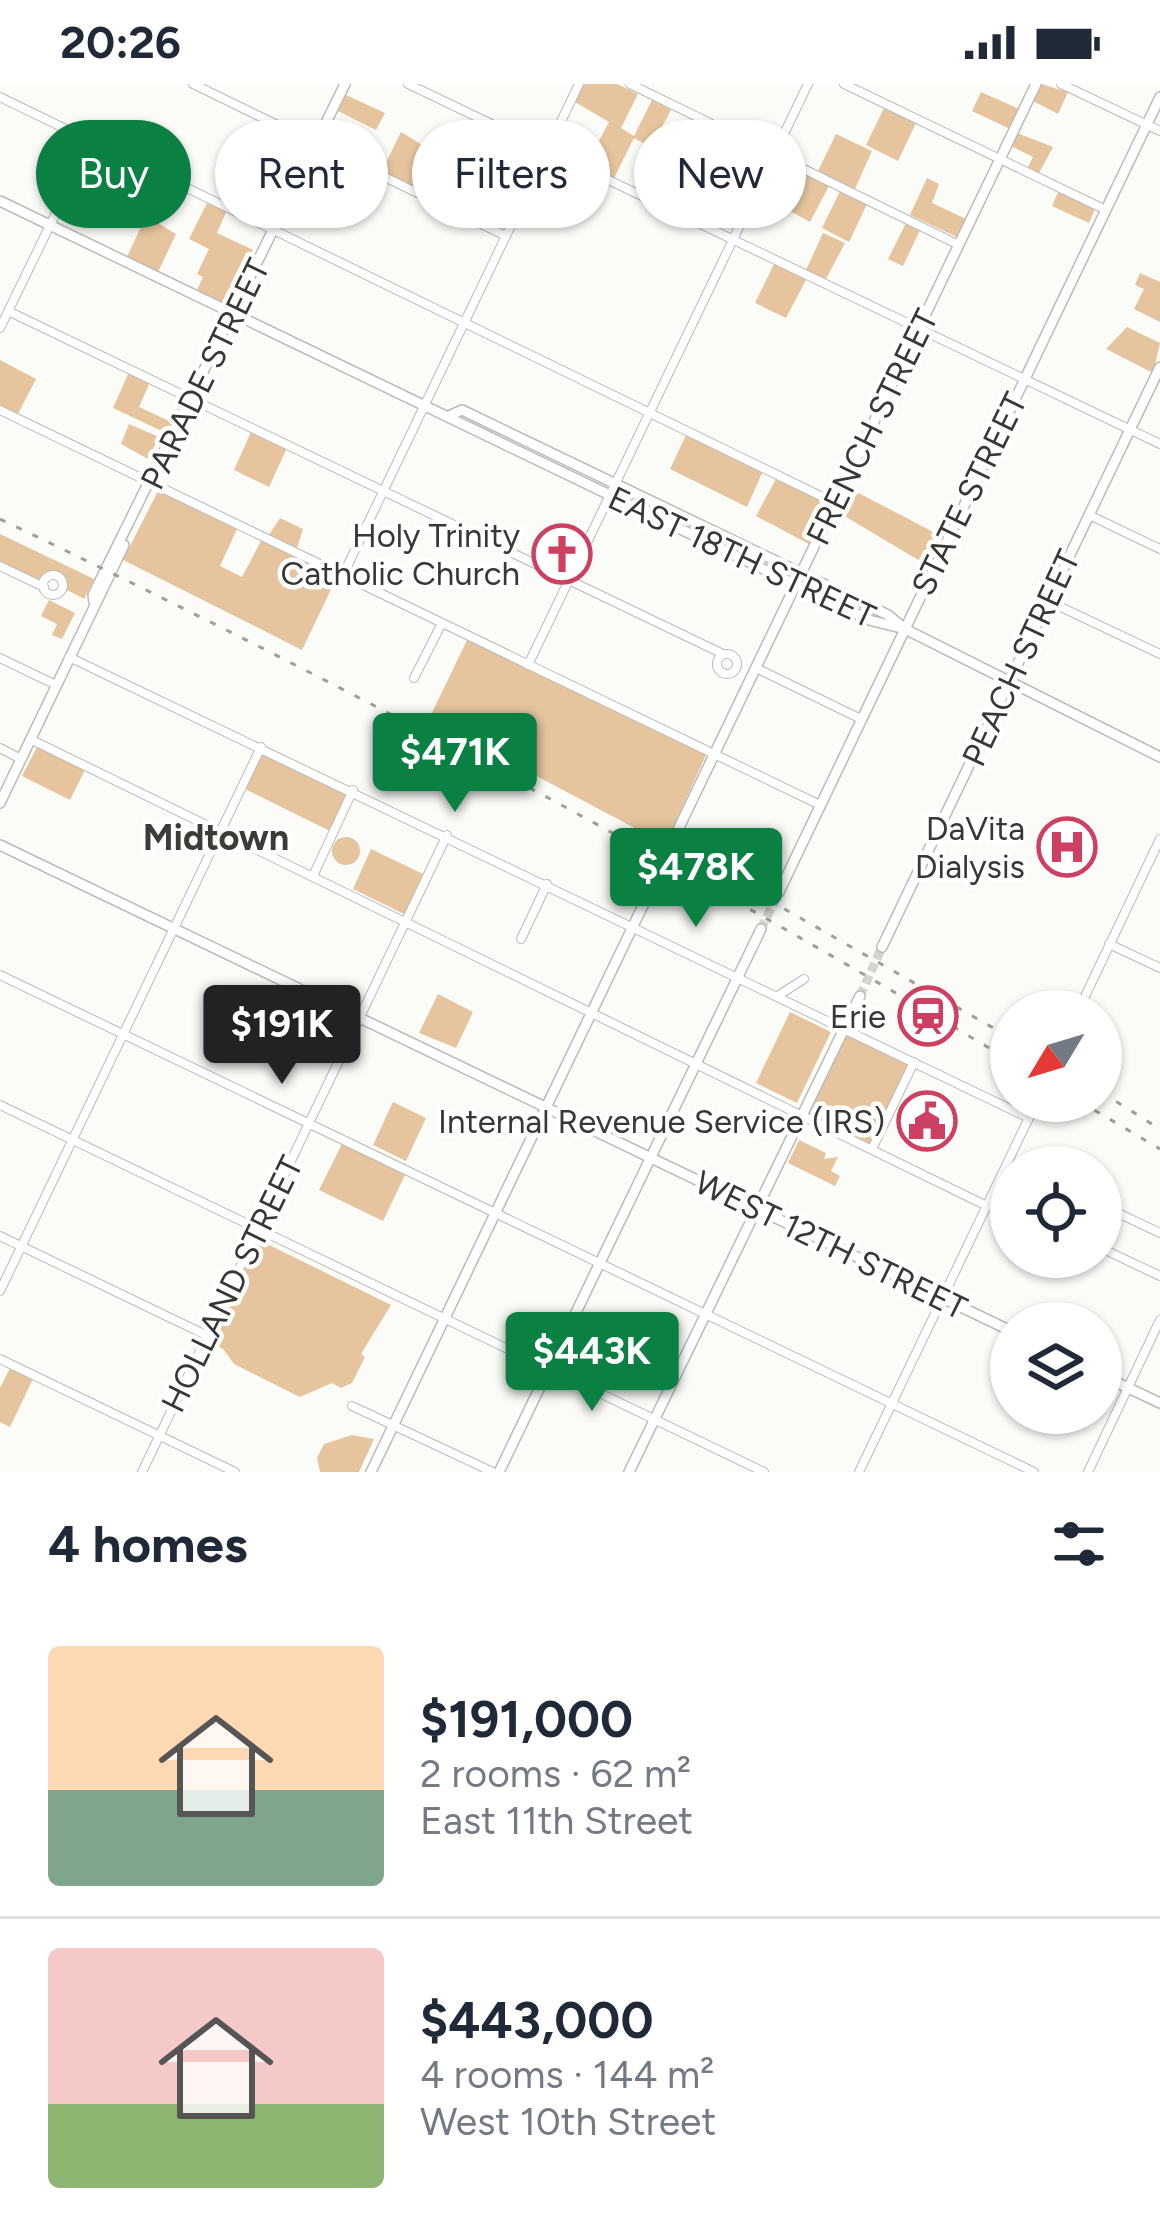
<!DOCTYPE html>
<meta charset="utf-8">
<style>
body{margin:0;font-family:Figtree,sans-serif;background:#f2f2f3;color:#1f2937;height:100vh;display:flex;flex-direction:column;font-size:45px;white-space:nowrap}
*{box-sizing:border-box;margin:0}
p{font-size:39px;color:#747a83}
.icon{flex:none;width:66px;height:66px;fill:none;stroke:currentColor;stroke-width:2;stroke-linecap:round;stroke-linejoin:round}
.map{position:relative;height:1388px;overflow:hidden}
.sheet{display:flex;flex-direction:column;background:#fff;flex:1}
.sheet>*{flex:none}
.guide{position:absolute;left:36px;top:36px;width:1089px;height:108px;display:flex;gap:24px}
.needle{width:78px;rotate:232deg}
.buttons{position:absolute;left:990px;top:906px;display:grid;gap:24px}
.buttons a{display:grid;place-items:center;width:132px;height:132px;border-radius:50%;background:#fff;box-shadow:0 3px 9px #0004;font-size:60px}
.price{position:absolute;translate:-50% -102px;padding:0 27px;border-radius:12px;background:#0b8043;color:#fff;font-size:39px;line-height:78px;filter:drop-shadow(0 3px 6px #0008)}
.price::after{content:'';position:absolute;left:50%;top:72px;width:36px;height:27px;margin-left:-18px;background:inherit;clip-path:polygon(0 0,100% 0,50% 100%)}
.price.on{background:#222;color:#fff}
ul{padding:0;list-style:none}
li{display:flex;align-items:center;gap:36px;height:300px;padding:0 48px}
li+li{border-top:3px solid #e0e1e3}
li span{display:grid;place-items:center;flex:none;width:336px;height:240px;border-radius:12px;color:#555}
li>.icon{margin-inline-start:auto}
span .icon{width:144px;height:144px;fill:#fffc;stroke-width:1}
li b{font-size:51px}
h2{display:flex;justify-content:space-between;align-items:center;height:144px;padding:0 48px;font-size:51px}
.tag{padding:0 42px;border-radius:54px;background:#fff;box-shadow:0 3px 9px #0004;font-size:42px;line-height:108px}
.tag.on{background:#0b8043;color:#fff}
.status{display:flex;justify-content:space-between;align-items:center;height:84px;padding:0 60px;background:#fff;direction:ltr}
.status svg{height:33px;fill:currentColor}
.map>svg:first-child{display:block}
.green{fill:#e6c59e}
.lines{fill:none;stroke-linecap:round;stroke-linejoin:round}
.major-tunnel{stroke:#d4d4d1;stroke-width:9;stroke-dasharray:9 4.5;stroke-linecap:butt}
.minor-casing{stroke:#babab7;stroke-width:10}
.major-casing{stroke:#babab7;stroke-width:12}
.minor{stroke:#fff;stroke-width:8}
.major{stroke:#fff;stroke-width:9}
.rail{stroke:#9e9e9b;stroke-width:3;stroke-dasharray:6 12;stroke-linecap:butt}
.labels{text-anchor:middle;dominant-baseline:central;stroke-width:9;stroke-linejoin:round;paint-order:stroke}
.street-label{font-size:33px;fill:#373735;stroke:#fffffe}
.poi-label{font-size:33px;fill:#373735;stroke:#fffffe;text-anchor:end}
.neighbourhood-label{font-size:36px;font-weight:bold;fill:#3b3b38;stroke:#fffffe}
</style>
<div class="status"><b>20:26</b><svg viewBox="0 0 49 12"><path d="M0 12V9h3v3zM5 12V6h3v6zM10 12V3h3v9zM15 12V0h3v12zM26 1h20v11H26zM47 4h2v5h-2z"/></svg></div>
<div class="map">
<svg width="1160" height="1388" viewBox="0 0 1160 1388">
<rect width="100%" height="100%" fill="#fbfbf8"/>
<!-- green -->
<g class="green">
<polygon points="584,0 617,0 638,10 621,44 634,52 652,16 671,26 651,63 634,54 614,94 587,80 609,38 575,18"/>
<polygon points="1041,0 1068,8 1058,30 1033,17"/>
<polygon points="981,8 1019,25 1010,45 972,27"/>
<polygon points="346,11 385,29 376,46 338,27"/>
<polygon points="884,24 916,39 898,77 866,61"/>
<polygon points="401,48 483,98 468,128 382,87"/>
<polygon points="1017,49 1053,63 1039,89 1028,83 1033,73 1011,62"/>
<polygon points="836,50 872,67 855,105 818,87"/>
<polygon points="776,76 796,86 783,114 762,103"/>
<polygon points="806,91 829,102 810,138 788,126"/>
<polygon points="927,94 939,100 932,119 966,135 957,153 910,131"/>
<polygon points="840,107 867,120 849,158 822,144"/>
<polygon points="1058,108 1095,125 1089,139 1052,122"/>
<circle cx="496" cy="129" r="14"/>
<polygon points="208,117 227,126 217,149 253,166 223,219 197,206 203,193 197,190 209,165 189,155"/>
<polygon points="146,132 176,150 158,188 127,173"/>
<polygon points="906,139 920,146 903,182 888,175"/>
<polygon points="823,149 845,159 826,195 806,186"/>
<polygon points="774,180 806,196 786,234 755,219"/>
<polygon points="1140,189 1160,198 1160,238 1134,225 1144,205 1135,201"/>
<polygon points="1127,243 1160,259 1153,289 1106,265"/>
<polygon points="0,276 36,295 18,330 0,322"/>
<polygon points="129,288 150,298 139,323 171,338 166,349 113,324"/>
<polygon points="129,340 159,353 148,375 121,360"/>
<polygon points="252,346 287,364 269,403 234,386"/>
<polygon points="688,347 763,387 747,423 670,385"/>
<polygon points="777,393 829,419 809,460 756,432"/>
<polygon points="847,403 939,451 925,480 836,427"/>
<polygon points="158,407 237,445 220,482 242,493 261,457 337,493 302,566 123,476"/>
<polygon points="280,434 303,445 297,464 269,451"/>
<polygon points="0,450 94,495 84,515 67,506 62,489 50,488 37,496 0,479"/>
<polygon points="49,516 75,529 62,555 52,551 57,540 41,532"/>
<polygon points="467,556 706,671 671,748 661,758 429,635"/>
<polygon points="37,663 85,686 70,716 22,692"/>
<polygon points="263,668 348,708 330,747 245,705"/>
<circle cx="346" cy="767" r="14"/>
<polygon points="371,765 423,790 404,830 353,805"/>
<polygon points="438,910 473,928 456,964 419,949"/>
<polygon points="790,928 831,948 797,1019 756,999"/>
<polygon points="847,951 908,981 870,1060 809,1030"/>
<polygon points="393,1018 426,1034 406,1077 373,1061"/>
<polygon points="799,1056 826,1069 824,1075 838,1073 831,1087 840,1092 835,1102 788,1079"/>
<polygon points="342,1060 405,1091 383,1137 319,1106"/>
<polygon points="263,1158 391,1221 361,1270 365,1273 352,1299 341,1304 332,1299 300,1313 234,1280 223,1265 209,1258 255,1162"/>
<polygon points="10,1284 33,1295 10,1343 0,1338 0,1304"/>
<polygon points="352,1351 374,1355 359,1388 320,1388 317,1374 324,1360"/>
</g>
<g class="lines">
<!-- major-tunnel -->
<g class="major-tunnel">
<polyline points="659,788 676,750"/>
<polyline points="761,845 779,808"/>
<polyline points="860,912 882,863"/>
</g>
<defs>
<g id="minor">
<polyline points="193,0 506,152"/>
<polyline points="408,0 1160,360"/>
<polyline points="630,0 959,161"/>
<polyline points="844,0 1106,126"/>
<polyline points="1061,0 1160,47"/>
<polyline points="0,13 835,419"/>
<polyline points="8,227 721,569"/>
<polyline points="0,244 91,57"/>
<polyline points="0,326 820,721"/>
<polyline points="1089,431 1160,465"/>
<polyline points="0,482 44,503"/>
<polyline points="343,491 579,0"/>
<circle cx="53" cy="501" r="10"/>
<polyline points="1048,517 1160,570"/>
<circle cx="727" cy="580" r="10"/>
<polyline points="69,573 1029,1034"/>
<polyline points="0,574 56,601"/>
<polyline points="528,581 808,0"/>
<polyline points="756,584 861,635"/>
<polyline points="414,594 442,539"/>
<polyline points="30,655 987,1122"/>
<polyline points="0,664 21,675"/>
<polyline points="313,792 353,706"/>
<polyline points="521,855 547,800"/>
<polyline points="1109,860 1160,884"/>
<polyline points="0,891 1034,1388"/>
<polyline points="779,911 804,895"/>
<polyline points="1078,927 1160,755"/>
<polyline points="0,1021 764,1388"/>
<polyline points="872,1065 914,978"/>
<polyline points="992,1112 1011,1121"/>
<polyline points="1101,1121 1160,1149"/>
<polyline points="0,1152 208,1252"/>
<polyline points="1101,1164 1160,1192"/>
<polyline points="0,1207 261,663"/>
<polyline points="0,1275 235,1388"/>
<polyline points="352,1322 493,1388"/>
<polyline points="142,1388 447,751"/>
<polyline points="859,1388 1037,1017"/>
<polyline points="1088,1388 1160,1236"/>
</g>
<g id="major">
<polyline points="0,117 869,536 905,545"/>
<polyline points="451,331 462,326 888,531 905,545 1160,673"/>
<polyline points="94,518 93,511 345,0"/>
<polyline points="0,719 124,461"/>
<polyline points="676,750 1036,0"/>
<polyline points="0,761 1011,1247"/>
<polyline points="779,808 1160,13"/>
<polyline points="882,863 1160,283"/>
<polyline points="1101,1291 1160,1319"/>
<polyline points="371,1388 659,788"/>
<polyline points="499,1388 761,845"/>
<polyline points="629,1388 860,912"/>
</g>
</defs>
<!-- minor casing -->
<use href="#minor" class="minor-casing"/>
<!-- major casing -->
<use href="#major" class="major-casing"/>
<!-- minor -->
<use href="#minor" class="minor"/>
<!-- major -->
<use href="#major" class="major"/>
<!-- rail -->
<g class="rail">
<path d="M0,435C345,600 683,781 1011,977"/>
<polyline points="753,807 1011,954"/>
<polyline points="1101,1008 1160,1045"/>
<polyline points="1079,1017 1160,1065"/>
</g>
</g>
<!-- icons -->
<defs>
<symbol id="church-ring" viewBox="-11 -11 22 22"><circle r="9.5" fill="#fffffe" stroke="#ce3f64" stroke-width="1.5"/><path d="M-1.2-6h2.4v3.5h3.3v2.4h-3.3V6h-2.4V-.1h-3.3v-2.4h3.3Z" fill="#ce3f64"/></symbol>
<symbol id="hospital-ring" viewBox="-11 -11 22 22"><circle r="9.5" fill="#fffffe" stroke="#ce3f64" stroke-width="1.5"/><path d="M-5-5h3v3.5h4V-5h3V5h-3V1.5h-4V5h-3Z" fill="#ce3f64"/></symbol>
<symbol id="station-ring" viewBox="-11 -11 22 22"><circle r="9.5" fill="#fffffe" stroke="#ce3f64" stroke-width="1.5"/><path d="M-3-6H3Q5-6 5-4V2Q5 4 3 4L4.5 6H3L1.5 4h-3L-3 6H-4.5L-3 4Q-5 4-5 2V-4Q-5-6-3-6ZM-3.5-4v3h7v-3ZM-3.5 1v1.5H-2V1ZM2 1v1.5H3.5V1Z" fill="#ce3f64"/></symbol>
<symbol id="civic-ring" viewBox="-11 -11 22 22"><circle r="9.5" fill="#fffffe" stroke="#ce3f64" stroke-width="1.5"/><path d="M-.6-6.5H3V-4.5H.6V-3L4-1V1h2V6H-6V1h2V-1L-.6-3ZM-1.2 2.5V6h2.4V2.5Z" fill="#ce3f64"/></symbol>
</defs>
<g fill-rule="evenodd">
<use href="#church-ring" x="529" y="437" width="66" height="66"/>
<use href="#hospital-ring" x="1034" y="730" width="66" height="66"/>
<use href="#station-ring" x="895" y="899" width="66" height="66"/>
<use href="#civic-ring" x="894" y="1004" width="66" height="66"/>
</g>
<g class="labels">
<!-- street labels -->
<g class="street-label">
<text transform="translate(205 290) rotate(-64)">PARADE STREET</text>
<text transform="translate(872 343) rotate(-64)">FRENCH STREET</text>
<text transform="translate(969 410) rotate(-64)">STATE STREET</text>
<text transform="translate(742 473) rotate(25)">EAST 18TH STREET</text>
<text transform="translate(1021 574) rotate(-65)">PEACH STREET</text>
<text transform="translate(831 1161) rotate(26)">WEST 12TH STREET</text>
<text transform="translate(232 1200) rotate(-64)">HOLLAND STREET</text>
</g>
<!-- poi labels -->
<g class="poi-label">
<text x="520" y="451">Holy Trinity<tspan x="520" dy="38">Catholic Church</tspan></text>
<text x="1025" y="744">DaVita<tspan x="1025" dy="38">Dialysis</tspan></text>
<text x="886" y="932">Erie</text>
<text x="885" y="1037">Internal Revenue Service (IRS)</text>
</g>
<!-- neighbourhood labels -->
<g class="neighbourhood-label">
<text x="216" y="753">Midtown</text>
</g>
</g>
</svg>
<div class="buttons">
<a><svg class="needle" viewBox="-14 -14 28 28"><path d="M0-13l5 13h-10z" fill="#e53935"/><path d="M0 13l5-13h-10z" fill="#747a83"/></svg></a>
<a><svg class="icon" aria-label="locate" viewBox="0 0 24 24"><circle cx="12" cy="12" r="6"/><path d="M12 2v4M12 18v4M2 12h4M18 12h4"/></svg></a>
<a><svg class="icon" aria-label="layers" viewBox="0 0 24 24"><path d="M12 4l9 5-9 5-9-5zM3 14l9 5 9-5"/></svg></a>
</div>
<b class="price" style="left:455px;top:731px">$471K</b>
<b class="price" style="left:696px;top:846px">$478K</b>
<b class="price on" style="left:282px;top:1003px">$191K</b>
<b class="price" style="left:592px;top:1330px">$443K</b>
<div class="guide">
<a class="tag on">Buy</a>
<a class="tag">Rent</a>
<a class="tag">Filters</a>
<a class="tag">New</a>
</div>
</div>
<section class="sheet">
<h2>4 homes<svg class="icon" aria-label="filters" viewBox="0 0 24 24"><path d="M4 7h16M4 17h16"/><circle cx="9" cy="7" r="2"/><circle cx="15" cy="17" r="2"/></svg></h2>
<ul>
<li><span style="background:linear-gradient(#ffd9b3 60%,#7fa58c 0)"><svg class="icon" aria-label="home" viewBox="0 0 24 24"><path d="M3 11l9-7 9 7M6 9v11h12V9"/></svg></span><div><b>$191,000</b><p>2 rooms · 62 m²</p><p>East 11th Street</p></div></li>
<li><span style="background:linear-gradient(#f6c9c9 65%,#8fb573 0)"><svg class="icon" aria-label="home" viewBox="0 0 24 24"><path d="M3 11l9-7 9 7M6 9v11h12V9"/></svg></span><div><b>$443,000</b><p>4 rooms · 144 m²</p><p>West 10th Street</p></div></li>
</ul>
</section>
